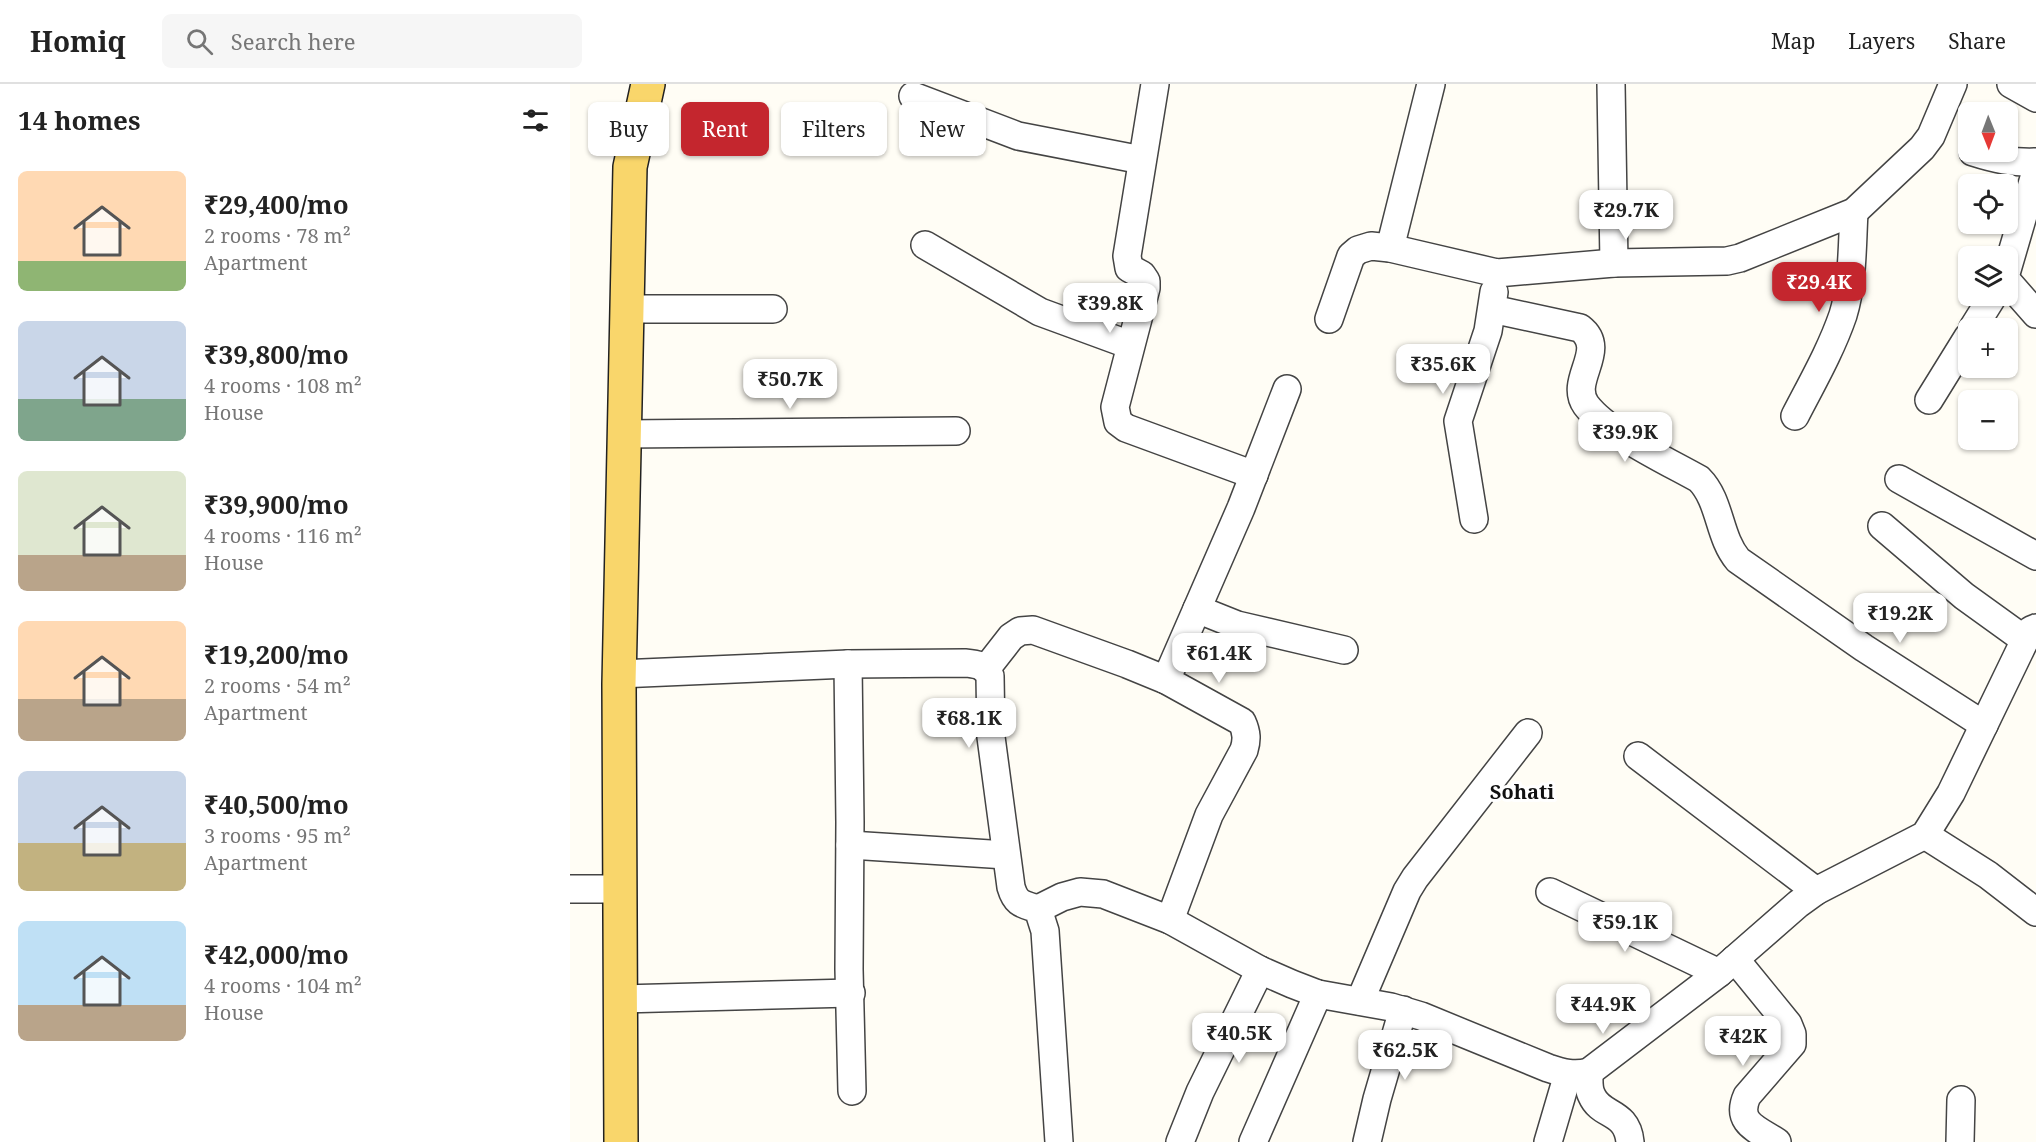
<!DOCTYPE html>
<meta charset="utf-8">
<style>
body{margin:0;font-family:"Noto Serif",serif;background:#f6f6f6;color:#222;height:100vh;display:flex;flex-direction:column;font-size:22px;white-space:nowrap}
*{box-sizing:border-box;margin:0}
p{font-size:20px;color:#767676}
.icon{flex:none;width:33px;height:33px;fill:none;stroke:currentColor;stroke-width:2;stroke-linecap:round;stroke-linejoin:round}
.map{position:relative;flex:1;overflow:hidden}
.drawer{display:flex;flex-direction:column;background:#fff;width:570px}
.drawer>*{flex:none}
.hud{position:absolute;left:18px;top:18px;width:570px;height:54px;display:flex;gap:12px}
.needle{width:39px;rotate:179deg}
.buttons{position:absolute;left:1388px;top:18px;display:grid;gap:12px}
.buttons a{display:grid;place-items:center;width:60px;height:60px;border-radius:9px;background:#fff;box-shadow:0 2px 4px #0004;font-size:30px}
.price{position:absolute;translate:-50% -51px;padding:0 14px;border-radius:12px;background:#fff;color:#222;font-size:20px;line-height:39px;filter:drop-shadow(0 2px 3px #0008)}
.price::after{content:'';position:absolute;left:50%;top:36px;width:18px;height:14px;margin-left:-9px;background:inherit;clip-path:polygon(0 0,100% 0,50% 100%)}
.price.active{background:#c4262e;color:#fff}
ul{padding:0;list-style:none}
li{display:flex;align-items:center;gap:18px;height:150px;padding:0 18px}
li span{display:grid;place-items:center;flex:none;width:168px;height:120px;border-radius:9px;color:#555}
li>.icon{margin-inline-start:auto}
span .icon{width:72px;height:72px;fill:#fffc;stroke-width:1}
li b{font-size:26px}
h2{display:flex;justify-content:space-between;align-items:center;height:72px;padding:0 18px;font-size:26px}
.chip{padding:0 21px;border-radius:9px;background:#fff;box-shadow:0 2px 4px #0004;font-size:21px;line-height:54px}
.chip.active{background:#c4262e;color:#fff}
header{display:flex;align-items:center;gap:36px;box-sizing:border-box;height:84px;padding:0 30px;background:#fff;border-bottom:2px solid #e0e0e0}
header strong{font-size:28px}
nav{display:flex;gap:33px;margin-inline-start:auto;font-size:21px}
.search{width:420px;height:54px;background:#f6f6f6;display:flex;align-items:center;gap:15px;box-sizing:border-box;padding:0 21px;border-radius:9px;color:#767676;font-size:22px}
main{display:flex;flex:1;min-height:0}
.map>svg:first-child{display:block}
.lines{fill:none;stroke-linecap:round;stroke-linejoin:round}
.minor-casing{stroke:#444;stroke-width:30}
.major-casing{stroke:#222;stroke-width:36}
.minor{stroke:#fff;stroke-width:27}
.major{stroke:#f9d66b;stroke-width:33}
.labels{text-anchor:middle;dominant-baseline:central;stroke-width:6;stroke-linejoin:round;paint-order:stroke}
.quarter-label{font-size:20px;font-weight:bold;fill:#111;stroke:#fff}
</style>
<header>
<strong>Homiq</strong>
<div class="search"><svg class="icon" aria-label="search" viewBox="0 0 24 24"><circle cx="10" cy="10" r="6"/><path d="M15 15l6 6"/></svg>Search here</div>
<nav><a>Map</a><a>Layers</a><a>Share</a></nav>
</header>
<main>
<section class="drawer">
<h2>14 homes<svg class="icon" aria-label="filters" viewBox="0 0 24 24"><path d="M4 7h16M4 17h16"/><circle cx="9" cy="7" r="2"/><circle cx="15" cy="17" r="2"/></svg></h2>
<ul>
<li><span style="background:linear-gradient(#ffd9b3 75%,#8fb573 0)"><svg class="icon" aria-label="home" viewBox="0 0 24 24"><path d="M3 11l9-7 9 7M6 9v11h12V9"/></svg></span><div><b>₹29,400/mo</b><p>2 rooms · 78 m²</p><p>Apartment</p></div></li>
<li><span style="background:linear-gradient(#c9d6e8 65%,#7fa58c 0)"><svg class="icon" aria-label="home" viewBox="0 0 24 24"><path d="M3 11l9-7 9 7M6 9v11h12V9"/></svg></span><div><b>₹39,800/mo</b><p>4 rooms · 108 m²</p><p>House</p></div></li>
<li><span style="background:linear-gradient(#dfe7d0 70%,#b9a48a 0)"><svg class="icon" aria-label="home" viewBox="0 0 24 24"><path d="M3 11l9-7 9 7M6 9v11h12V9"/></svg></span><div><b>₹39,900/mo</b><p>4 rooms · 116 m²</p><p>House</p></div></li>
<li><span style="background:linear-gradient(#ffd9b3 65%,#b9a48a 0)"><svg class="icon" aria-label="home" viewBox="0 0 24 24"><path d="M3 11l9-7 9 7M6 9v11h12V9"/></svg></span><div><b>₹19,200/mo</b><p>2 rooms · 54 m²</p><p>Apartment</p></div></li>
<li><span style="background:linear-gradient(#c9d6e8 60%,#c2b280 0)"><svg class="icon" aria-label="home" viewBox="0 0 24 24"><path d="M3 11l9-7 9 7M6 9v11h12V9"/></svg></span><div><b>₹40,500/mo</b><p>3 rooms · 95 m²</p><p>Apartment</p></div></li>
<li><span style="background:linear-gradient(#bfe0f5 70%,#b9a48a 0)"><svg class="icon" aria-label="home" viewBox="0 0 24 24"><path d="M3 11l9-7 9 7M6 9v11h12V9"/></svg></span><div><b>₹42,000/mo</b><p>4 rooms · 104 m²</p><p>House</p></div></li>
</ul>
</section>
<div class="map">
<svg width="1466" height="1058" viewBox="0 0 1466 1058">
<rect width="100%" height="100%" fill="#fffdf5"/>
<g class="lines">
<defs>
<g id="minor">
<polyline points="585,0 557,172 559,184 572,191 576,197 576,204 545,323 548,338 556,344 684,391"/>
<polyline points="1041,0 1044,179"/>
<polyline points="1441,0 1466,14"/>
<polyline points="343,12 448,52 572,76"/>
<path d="M1403,68C1425,75 1443,79 1466,78"/>
<polyline points="355,161 470,228 560,261"/>
<polyline points="820,164 861,0"/>
<polyline points="1437,186 1466,87"/>
<polyline points="1437,197 1466,230"/>
<polyline points="57,225 203,225"/>
<path d="M922,225L1010,244C1039,266 998,296 1016,321C1037,349 1097,377 1129,395C1151,417 1148,452 1168,476L1294,564L1414,641"/>
<polyline points="759,235 781,172 788,166 801,162 820,164 927,189 1044,179 1157,177 1170,174 1284,128 1352,64 1361,52 1383,0"/>
<polyline points="1403,244 1423,212"/>
<polyline points="1359,316 1398,253"/>
<path d="M1225,332C1242,299 1261,266 1273,231C1283,198 1282,162 1284,128"/>
<polyline points="54,350 386,347"/>
<polyline points="1329,395 1466,472"/>
<polyline points="904,435 888,337 918,247 924,208"/>
<polyline points="1312,442 1394,512 1455,556"/>
<polyline points="627,525 667,541 774,566"/>
<polyline points="278,580 280,738 279,885 282,1007"/>
<path d="M416,585L441,553L450,547L463,546L557,580L596,596L672,638C677,649 677,656 674,666L639,731L600,836"/>
<path d="M49,590L278,580L395,579C407,580 414,581 420,592L421,653L441,803C446,820 452,820 468,825L475,847L489,1058"/>
<polyline points="596,596 671,424 717,305"/>
<polyline points="1068,672 1246,807"/>
<polyline points="1355,751 1418,791 1466,828"/>
<polyline points="280,761 436,771"/>
<polyline points="0,805 50,805"/>
<polyline points="980,808 1149,889"/>
<path d="M468,825L492,813L510,808L533,810L600,836L690,886L722,900L748,910L821,923L851,932L978,984C993,989 1004,992 1019,988L1149,889L1228,820L1246,807L1355,751L1381,709L1455,556L1461,546L1466,544"/>
<path d="M1165,875L1218,940L1222,950V960L1177,1012C1165,1039 1187,1045 1207,1058"/>
<polyline points="51,915 281,909"/>
<polyline points="790,917 837,807 845,794 958,649"/>
<path d="M1019,988C1019,996 1018,1005 1022,1012C1031,1033 1057,1026 1060,1058"/>
<polyline points="610,1058 630,1008 690,886"/>
<polyline points="683,1058 748,910"/>
<polyline points="797,1058 807,1015 833,926"/>
<polyline points="978,1058 998,990"/>
<polyline points="1390,1058 1391,1016"/>
</g>
<polyline id="major" points="51,1058 49,600 60,83 78,0"/>
</defs>
<!-- minor casing -->
<use href="#minor" class="minor-casing"/>
<!-- major casing -->
<use href="#major" class="major-casing"/>
<!-- minor -->
<use href="#minor" class="minor"/>
<!-- major -->
<use href="#major" class="major"/>
</g>
<g class="labels">
<!-- quarter labels -->
<g class="quarter-label">
<text x="952" y="707">Sohati</text>
</g>
</g>
</svg>
<div class="buttons">
<a><svg class="needle" viewBox="-14 -14 28 28"><path d="M0-13l5 13h-10z" fill="#e53935"/><path d="M0 13l5-13h-10z" fill="#767676"/></svg></a>
<a><svg class="icon" aria-label="locate" viewBox="0 0 24 24"><circle cx="12" cy="12" r="6"/><path d="M12 2v4M12 18v4M2 12h4M18 12h4"/></svg></a>
<a><svg class="icon" aria-label="layers" viewBox="0 0 24 24"><path d="M12 4l9 5-9 5-9-5zM3 14l9 5 9-5"/></svg></a>
<a>+</a>
<a>−</a>
</div>
<b class="price" style="left:1056px;top:157px">₹29.7K</b>
<b class="price active" style="left:1249px;top:229px">₹29.4K</b>
<b class="price" style="left:540px;top:250px">₹39.8K</b>
<b class="price" style="left:873px;top:311px">₹35.6K</b>
<b class="price" style="left:220px;top:326px">₹50.7K</b>
<b class="price" style="left:1055px;top:379px">₹39.9K</b>
<b class="price" style="left:1330px;top:560px">₹19.2K</b>
<b class="price" style="left:649px;top:600px">₹61.4K</b>
<b class="price" style="left:399px;top:665px">₹68.1K</b>
<b class="price" style="left:1055px;top:869px">₹59.1K</b>
<b class="price" style="left:1033px;top:951px">₹44.9K</b>
<b class="price" style="left:669px;top:980px">₹40.5K</b>
<b class="price" style="left:1173px;top:983px">₹42K</b>
<b class="price" style="left:835px;top:997px">₹62.5K</b>
<div class="hud">
<a class="chip">Buy</a>
<a class="chip active">Rent</a>
<a class="chip">Filters</a>
<a class="chip">New</a>
</div>
</div>
</main>
